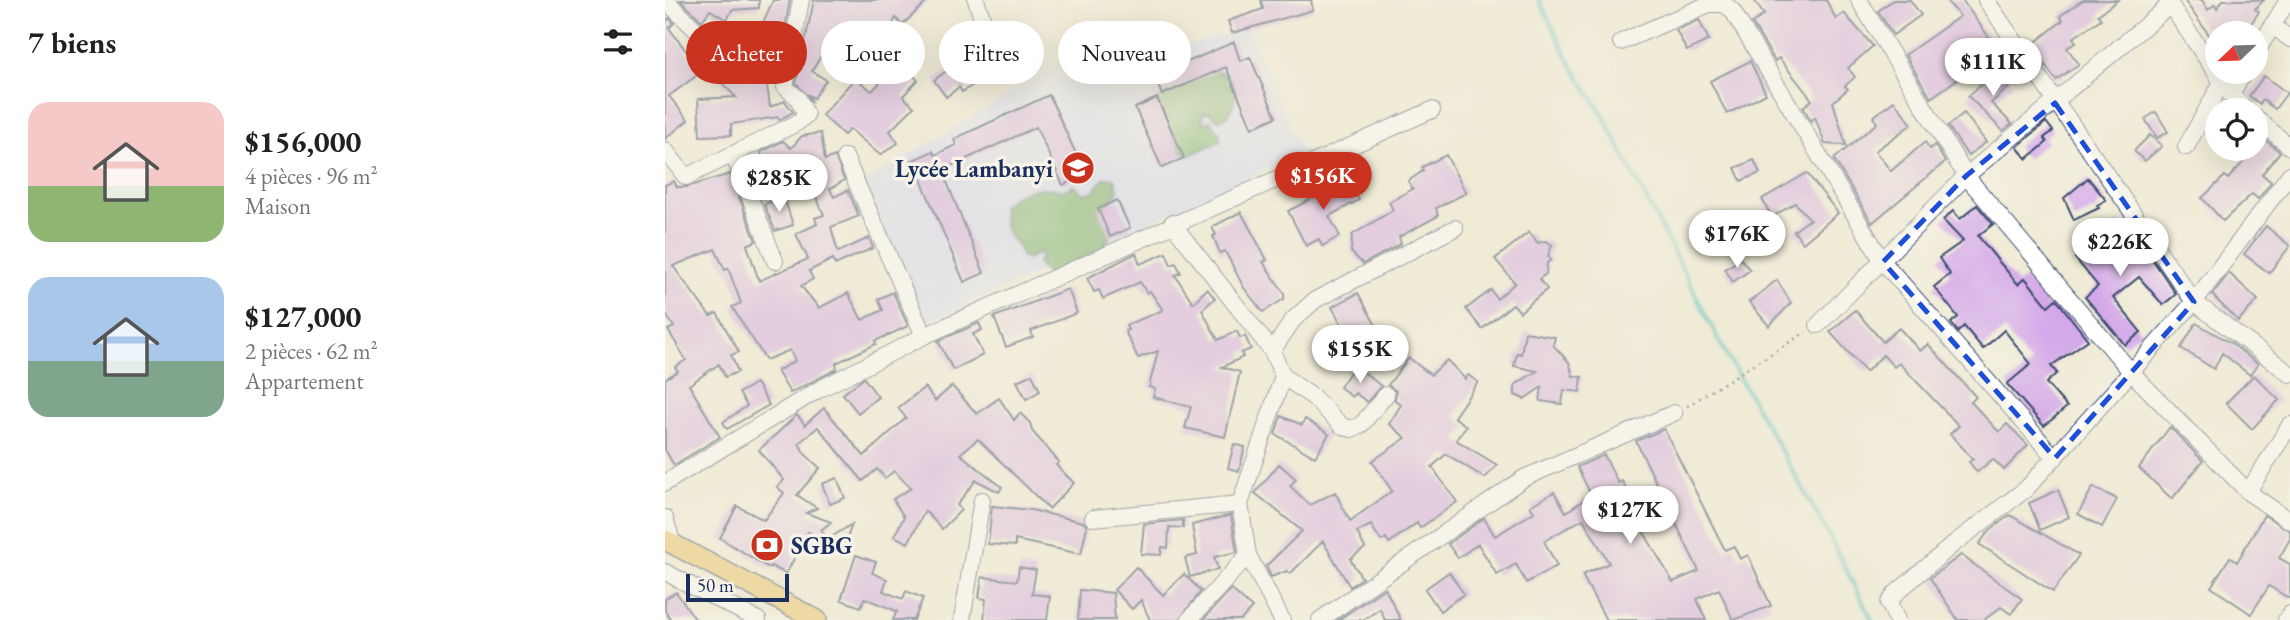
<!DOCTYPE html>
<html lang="fr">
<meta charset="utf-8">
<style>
body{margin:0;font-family:"EB Garamond",serif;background:#f2f2f2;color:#202124;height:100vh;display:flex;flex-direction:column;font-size:26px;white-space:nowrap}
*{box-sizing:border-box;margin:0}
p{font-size:23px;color:#757577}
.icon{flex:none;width:38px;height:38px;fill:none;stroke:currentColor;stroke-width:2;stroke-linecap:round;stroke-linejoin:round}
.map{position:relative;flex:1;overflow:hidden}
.panel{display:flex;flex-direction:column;background:#fff;width:665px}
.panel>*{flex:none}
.banner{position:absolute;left:21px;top:21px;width:665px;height:63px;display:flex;gap:14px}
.needle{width:46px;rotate:247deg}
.fabs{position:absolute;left:1540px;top:21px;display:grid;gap:14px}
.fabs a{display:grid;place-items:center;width:63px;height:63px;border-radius:50%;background:#fff;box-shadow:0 7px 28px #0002;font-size:35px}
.scale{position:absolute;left:21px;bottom:18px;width:103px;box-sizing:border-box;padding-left:7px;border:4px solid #1b2f5e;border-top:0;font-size:19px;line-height:24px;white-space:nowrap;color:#1b2f5e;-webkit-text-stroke:5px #f7f3e8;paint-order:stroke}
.price{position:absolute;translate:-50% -60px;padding:0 16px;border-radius:24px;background:#fff;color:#222;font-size:23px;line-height:46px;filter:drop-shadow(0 2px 4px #0008)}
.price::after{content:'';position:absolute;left:50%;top:42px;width:21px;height:16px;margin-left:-10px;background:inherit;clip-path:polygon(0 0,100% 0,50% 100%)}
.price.active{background:#c8321e;color:#fff}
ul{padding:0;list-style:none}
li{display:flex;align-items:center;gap:21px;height:175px;padding:0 28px}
li span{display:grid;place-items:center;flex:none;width:196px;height:140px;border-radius:21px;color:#555}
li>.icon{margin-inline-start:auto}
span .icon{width:84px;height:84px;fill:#fffc;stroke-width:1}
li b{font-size:30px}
h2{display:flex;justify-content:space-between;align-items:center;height:84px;padding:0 28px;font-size:30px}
.chip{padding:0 24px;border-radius:32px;background:#fff;box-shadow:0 7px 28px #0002;font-size:24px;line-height:63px}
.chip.active{background:#c8321e;color:#fff}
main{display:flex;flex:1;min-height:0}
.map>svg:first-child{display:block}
.built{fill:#d4d8f9}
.forest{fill:#73ac6a;stroke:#476e64;stroke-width:2}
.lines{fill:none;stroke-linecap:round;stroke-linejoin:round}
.stream{stroke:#4ebcc4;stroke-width:4.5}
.building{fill:#d4a9e9}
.minor-casing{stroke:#3b4b70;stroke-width:18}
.major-casing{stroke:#3b4b70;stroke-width:22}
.path{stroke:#3b4b70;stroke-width:2.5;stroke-dasharray:2 5;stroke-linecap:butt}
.minor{stroke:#fff;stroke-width:16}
.major{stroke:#eec469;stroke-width:19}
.marked{fill:none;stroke:#1d4ed8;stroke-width:5;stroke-dasharray:14 9;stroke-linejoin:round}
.labels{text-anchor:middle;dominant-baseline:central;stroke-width:7;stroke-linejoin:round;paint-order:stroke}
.poi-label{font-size:24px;font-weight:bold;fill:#1b2f5e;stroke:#f7f3e8;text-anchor:end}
</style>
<main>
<section class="panel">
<h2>7 biens<svg class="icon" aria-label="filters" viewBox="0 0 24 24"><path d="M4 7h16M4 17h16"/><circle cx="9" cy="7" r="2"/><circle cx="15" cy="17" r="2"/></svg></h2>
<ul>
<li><span style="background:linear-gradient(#f6c9c9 60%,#8fb573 0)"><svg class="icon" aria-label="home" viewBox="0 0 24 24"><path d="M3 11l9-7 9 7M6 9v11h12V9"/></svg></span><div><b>$156,000</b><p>4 pièces · 96 m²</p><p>Maison</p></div></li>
<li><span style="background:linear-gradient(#a9c7e8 60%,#7fa58c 0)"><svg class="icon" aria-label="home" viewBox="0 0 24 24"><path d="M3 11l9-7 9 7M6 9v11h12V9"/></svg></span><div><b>$127,000</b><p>2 pièces · 62 m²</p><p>Appartement</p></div></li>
</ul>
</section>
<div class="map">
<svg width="1625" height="620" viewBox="0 0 1625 620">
<rect width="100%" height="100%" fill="#f7f3e8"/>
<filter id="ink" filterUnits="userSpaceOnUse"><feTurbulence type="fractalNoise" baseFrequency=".0143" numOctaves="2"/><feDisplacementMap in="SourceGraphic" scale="14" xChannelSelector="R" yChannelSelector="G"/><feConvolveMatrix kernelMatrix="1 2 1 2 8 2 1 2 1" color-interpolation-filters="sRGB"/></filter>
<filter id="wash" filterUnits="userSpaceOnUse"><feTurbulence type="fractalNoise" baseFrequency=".00686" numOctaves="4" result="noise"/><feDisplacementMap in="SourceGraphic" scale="28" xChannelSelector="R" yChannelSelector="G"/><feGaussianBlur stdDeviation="1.57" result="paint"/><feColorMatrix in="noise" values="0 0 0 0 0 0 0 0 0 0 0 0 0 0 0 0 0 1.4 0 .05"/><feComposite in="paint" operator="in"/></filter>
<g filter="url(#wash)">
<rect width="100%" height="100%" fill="#efebd5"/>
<!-- built -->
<polygon class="built" points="582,28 637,153 258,325 198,183 430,42 437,70"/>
<!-- forest -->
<g class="forest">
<path d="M545,71L559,73L573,86C568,100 569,118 553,120L545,113H538V123L545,121L554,132L555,141L525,155L511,150L491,106L501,89Z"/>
<path d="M440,178H450L453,190L440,210L447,231L439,248L382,275L372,263L377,257L373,253L363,259L356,257L354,247C340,235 338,224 337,206C355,190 374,184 398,191L409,185L419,194L429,191Z"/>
</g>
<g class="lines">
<!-- stream -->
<polyline class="stream" points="874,0 906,64 937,113 1061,354 1159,526 1207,620"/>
</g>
<g id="blocks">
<!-- building -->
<g class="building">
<polygon points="15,0 94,0 94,8 67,10 62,20 45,10 37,21"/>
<polygon points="108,0 125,0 111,78 100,72 105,107 120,101 128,112 114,120 113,117 66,124 66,135 35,136 33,99 71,97 42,68 4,96 23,120 0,139 0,23 4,18 9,23 4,28 25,56 35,48 53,64 61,51 78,41 86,50"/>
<polygon points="149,0 264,0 237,25 231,18 215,46 194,34 182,54 164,43 147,71 161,80 149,98 144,95 147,102 131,83"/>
<polygon points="596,0 646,0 648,10 567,33 563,21 598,9"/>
<polygon points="1089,0 1161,0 1171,19 1179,13 1208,46 1183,68 1190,77 1180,86 1183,89 1168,102 1181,145 1160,144 1150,117 1146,121 1138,107 1147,100 1114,58 1110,61 1087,23 1099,15"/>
<polygon points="1228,0 1245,0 1256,15 1228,35 1213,11"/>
<polygon points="1281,0 1297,0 1328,43 1290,71 1295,77 1266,98 1240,55 1295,16"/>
<polygon points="1418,0 1453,0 1433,15 1436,19 1408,38 1411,42 1402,48 1414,64 1391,80 1366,46 1398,20 1395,16"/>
<polygon points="1519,0 1537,0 1543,10 1550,4 1552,8 1558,0 1599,0 1590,9 1594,12 1579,33 1552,33 1552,46"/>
<polygon points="1034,20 1044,40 1022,51 1011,30"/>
<polygon points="485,37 490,52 452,64 447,48"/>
<polygon points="569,42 575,61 585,57 611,117 587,128 561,67 497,95 489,76"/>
<polygon points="297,60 311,83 297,92 294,87 281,97 269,80"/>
<polygon points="1085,61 1101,94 1062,114 1045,81"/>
<polygon points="234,63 253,80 238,96 249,107 225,131 233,143 215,155 185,129 179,135 157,115 190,78 207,91"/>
<polygon points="1335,69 1348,84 1326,103 1347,124 1338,131 1303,96"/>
<polygon points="1599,76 1622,93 1610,109 1598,100 1595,104 1584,96"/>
<polygon points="384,95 418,169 410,173 412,178 398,185 371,127 277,170 319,273 299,282 255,177 251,179 244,162 268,151 270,155 291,145 289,139"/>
<polygon points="492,98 519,158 497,168 470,108"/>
<polygon points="1229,101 1247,124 1210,151 1226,171 1260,142 1265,149 1270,145 1280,162 1207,223 1169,159 1212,123 1208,117"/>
<polygon points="1491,112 1503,132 1492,138 1480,119"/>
<polygon points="1299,113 1321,142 1303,156 1283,126"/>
<polygon points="1381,122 1388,131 1379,138 1382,142 1362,159 1352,147"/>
<polygon points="1591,132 1615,152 1597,174 1606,182 1593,199 1587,194 1558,221 1537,198 1560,176 1563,179 1582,158 1571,149 1591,149"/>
<polygon points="156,133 160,160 170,156 179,180 165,189 169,197 183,190 194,216 166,227 173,252 204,238 208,248 170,265 168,259 144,271 148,279 136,286 154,308 183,293 197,320 218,310 213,299 228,292 243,326 210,341 211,344 171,363 172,369 125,393 112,371 130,361 125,350 101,360 67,307 76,303 63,268 60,270 50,249 8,266 45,316 52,313 74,352 66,355 73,372 60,377 54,364 24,385 55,437 9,465 0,450 0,379 13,371 10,367 21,360 3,330 9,327 0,313 0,185 9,181 12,187 22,187 65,174 91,241 82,245 94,281 143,259 131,234 152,224 150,218 159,215 147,187 114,193 108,162 98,164 96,152 118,141 126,148 137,136"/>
<polygon points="1485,135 1497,146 1480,161 1469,151"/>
<polygon points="781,155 801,193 771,208 773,216 734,237 736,244 698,264 686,252 687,235 728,210 724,202 748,189 743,181 758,171 757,167"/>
<polygon points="1089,160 1095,173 1076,181 1070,168"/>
<polygon points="1142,173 1173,213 1138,243 1129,231 1145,219 1130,203 1107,217 1097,199"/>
<polygon points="681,175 694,200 664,216 675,236 657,246 654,239 641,246 623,211 658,193 655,188"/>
<polygon points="1423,178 1441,200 1432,205 1434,208 1409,220 1399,198"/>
<polygon points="119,197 128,225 110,231 99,204"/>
<polygon points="452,200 465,228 445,237 433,209"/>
<polygon points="1312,205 1328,224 1313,236 1335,263 1353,284 1360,278 1383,306 1391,299 1423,340 1386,366 1392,373 1381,383 1402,407 1379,426 1342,384 1366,364 1339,330 1318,349 1299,326 1293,332 1286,323 1293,317 1269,287 1285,274 1274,258 1298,241 1278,220 1288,211 1295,219"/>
<polygon points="576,212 602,260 598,262 619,293 619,299 598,312 579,288 560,251 555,253 548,236 551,235 547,227"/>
<polygon points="1453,223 1475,250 1479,247 1511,294 1498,305 1474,277 1448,298 1476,332 1460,345 1420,297 1433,286 1410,258"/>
<polygon points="1601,226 1625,246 1604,273 1579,254"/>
<polygon points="864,232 873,243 881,241 887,245 883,256 886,260 882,263 881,274 874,279 882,289 855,312 848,304 817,329 801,309 826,290 832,299 850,283 830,259"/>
<polygon points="471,253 475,264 501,253 506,265 511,263 516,273 510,275 528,303 542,289 550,298 537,310 553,340 572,331 575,338 580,336 586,349 576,353 578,357 557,367 575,372 560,437 520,428 526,407 488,397 490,389 484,387 493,351 473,358 460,331 463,330 461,325 498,310 485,291 482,293 475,282 438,299 434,290 429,292 422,278"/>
<polygon points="1076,259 1085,270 1068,282 1060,269"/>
<polygon points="1564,273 1593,300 1573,321 1547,295"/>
<polygon points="1112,280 1126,303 1104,326 1084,302"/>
<polygon points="403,289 412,313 366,331 368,337 341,347 329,317"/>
<polygon points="693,293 715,333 689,347 667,307"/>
<polygon points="1190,310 1218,342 1234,328 1255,351 1263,344 1311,397 1306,402 1334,432 1342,424 1363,445 1339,470 1328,459 1312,472 1304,462 1308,459 1285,434 1294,426 1234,363 1229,367 1218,355 1201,372 1165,332"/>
<polygon points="314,323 317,330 308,334 318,355 288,370 273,341"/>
<polygon points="1531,323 1566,343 1593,364 1585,375 1557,353 1549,369 1516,348"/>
<polygon points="860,332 890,337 888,345 904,362 908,376 917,377 915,392 899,390 897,404 875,401 877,387 859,399 850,395 850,385 872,371 849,366 852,353 856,354"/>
<polygon points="744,358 766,375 782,360 800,379 803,375 813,382 789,417 801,426 791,440 832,465 820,478 781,454 767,467 792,502 755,528 752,523 724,543 721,538 716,541 706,525 692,532 700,548 685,559 697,578 685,587 658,541 625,574 622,571 606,577 601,566 637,531 590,493 614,464 631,479 625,486 645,505 670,492 685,521 727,491 707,461 741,438 724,424 736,405 730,400 731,391 723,385"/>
<polygon points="690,365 716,386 702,402 690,393 687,397 675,387"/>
<polygon points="367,374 375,391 361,399 352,381"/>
<polygon points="1589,375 1614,400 1587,429 1561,403"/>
<polygon points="199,378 213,397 193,413 178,394"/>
<polygon points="91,383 104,405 62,429 58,422 82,406 74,393"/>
<polygon points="287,386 312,414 334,398 349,420 355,413 365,423 367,431 394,462 391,465 409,483 384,509 313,439 295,454 337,487 334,492 311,480 292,505 296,510 277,529 260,511 243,543 229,536 239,517 228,499 246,488 229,471 220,478 212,469 198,481 153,427 134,443 139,453 155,468 132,495 152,508 141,513 166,522 156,530 163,539 187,524 179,547 143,532 121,574 106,566 104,568 55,538 72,506 99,520 119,493 112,487 119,480 94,450 132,415 140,425 159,408 199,456 241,418 233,408 260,387 270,401"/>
<polygon points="616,416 637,425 640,419 664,434 650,457 610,434"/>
<polygon points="1505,427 1538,461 1507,499 1474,468"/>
<polygon points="999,429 1060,550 1069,546 1075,559 1083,555 1106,606 1068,620 1054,589 1032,599 1041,620 941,620 917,575 944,563 918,519 879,541 892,566 861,583 851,564 832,575 813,544 793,558 783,544 819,518 830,536 869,512 865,506 889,492 901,512 926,495 912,467 939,455 953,483 957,481 969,504 964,507 1008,582 1034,571 971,441"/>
<polygon points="569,444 580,447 574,471 563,468"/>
<polygon points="172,478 180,498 165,504 157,484"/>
<polygon points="1428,487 1452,499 1437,527 1413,514"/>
<polygon points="1393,490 1404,517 1375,530 1364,503"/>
<polygon points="327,506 366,510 418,522 422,526 416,554 350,540 350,546 323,544"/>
<polygon points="566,515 572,552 549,557 553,569 525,577 520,558 532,555 527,525"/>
<polygon points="1345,515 1414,555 1388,592 1314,544 1325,530"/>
<polygon points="1599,515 1625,531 1625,539 1614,558 1625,564 1625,599 1604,586 1586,614 1546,587 1565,557 1572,562"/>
<polygon points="518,520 518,528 504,527 503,548 497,547 496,555 476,554 479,524"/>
<polygon points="191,555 211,562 207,573 222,579 218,591 238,599 241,591 258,598 249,620 228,620 232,611 199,598 196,607 176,600"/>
<polygon points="1296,555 1357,599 1346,614 1336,607 1319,620 1293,620 1265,578"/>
<polygon points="354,567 371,570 367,594 385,596 382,620 319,620 321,599 314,598 317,577 352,581"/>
<polygon points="471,567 498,595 519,574 536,591 514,620 485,620 476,600 467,609 449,590"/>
<polygon points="784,572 799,594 775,611 760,589"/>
<polygon points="720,588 736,620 720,620 715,609 698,620 673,620"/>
<polygon points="566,589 587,608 576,620 538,620"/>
<polygon points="415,590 448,593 450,620 413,620"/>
<polygon points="11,592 31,620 6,620 0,611 0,599"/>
</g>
</g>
</g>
<g filter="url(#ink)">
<use href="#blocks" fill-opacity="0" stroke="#3b4b70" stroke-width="2"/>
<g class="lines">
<defs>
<g id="minor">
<polyline points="0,0 50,48"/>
<polyline points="311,0 324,39"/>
<polyline points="1194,0 1301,176 1467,373 1583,492 1625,521"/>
<polyline points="1321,0 1529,302 1625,374"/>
<polyline points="1502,0 1566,95"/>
<polyline points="1607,25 1625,39"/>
<polyline points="956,42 1044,4 1059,4 1067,10 1218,262 1390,458"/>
<polyline points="1591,53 1623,0"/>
<polyline points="1579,72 1566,95 1582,110"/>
<polyline points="1591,118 1625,147"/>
<polyline points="1521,147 1556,84"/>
<polyline points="0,150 21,177 132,123 141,115 133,98 120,87 136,0"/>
<polyline points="68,154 110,261"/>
<polyline points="180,157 259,336"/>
<polyline points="507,223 607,351 618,376 575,504 583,555 617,620"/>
<polyline points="1153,325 1301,176 1505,5"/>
<polyline points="607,351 628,320 650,300 790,228"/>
<polyline points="618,376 649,398 677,426 686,429 696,425 721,395"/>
<polyline points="0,483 153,390 259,336 767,110"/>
<polyline points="1583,492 1625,425"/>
<polyline points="0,518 8,545"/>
<polyline points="428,518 575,504"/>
<polyline points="0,572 93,620"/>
<polyline points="297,620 317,500"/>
<polyline points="524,620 583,555"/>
<polyline points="655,620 859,478 1009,413"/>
<polyline points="1232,620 1224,603 1231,593 1291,542 1361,489 1529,302 1625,174"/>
<polyline points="1621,620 1625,614"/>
</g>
<polyline id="major" points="0,540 152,620"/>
</defs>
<!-- minor casing -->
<use href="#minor" class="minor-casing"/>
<!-- major casing -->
<use href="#major" class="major-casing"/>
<!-- path -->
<polyline class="path" points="1022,406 1141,332"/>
<!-- minor -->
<use href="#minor" class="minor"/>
<!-- major -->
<use href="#major" class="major"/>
</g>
</g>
<!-- marked area -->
<path d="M0 0H1625V620H0ZM1390,103L1529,302L1390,458L1218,262L1301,176Z" fill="#efebd5" fill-opacity=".55" fill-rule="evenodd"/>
<path class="marked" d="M1390,103L1529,302L1390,458L1218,262L1301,176Z"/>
<!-- icons -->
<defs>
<symbol id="school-disc" viewBox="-11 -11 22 22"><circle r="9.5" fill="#c8321e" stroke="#f7f3e8"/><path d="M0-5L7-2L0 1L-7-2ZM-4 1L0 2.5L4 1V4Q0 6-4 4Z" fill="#fff"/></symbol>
<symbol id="bank-disc" viewBox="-11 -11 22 22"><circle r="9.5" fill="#c8321e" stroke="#f7f3e8"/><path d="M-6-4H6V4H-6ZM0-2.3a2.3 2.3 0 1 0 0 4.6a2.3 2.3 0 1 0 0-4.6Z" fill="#fff"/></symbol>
</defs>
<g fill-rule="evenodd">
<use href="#school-disc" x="394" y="149" width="38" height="38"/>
<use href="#bank-disc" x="83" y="526" width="38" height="38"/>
</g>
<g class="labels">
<!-- poi labels -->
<g class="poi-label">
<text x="388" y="168">Lycée Lambanyi</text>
<text x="126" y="545" text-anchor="start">SGBG</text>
</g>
</g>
</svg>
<div class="fabs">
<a><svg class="needle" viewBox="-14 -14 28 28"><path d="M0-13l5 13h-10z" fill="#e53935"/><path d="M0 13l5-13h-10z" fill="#757577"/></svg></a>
<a><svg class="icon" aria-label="locate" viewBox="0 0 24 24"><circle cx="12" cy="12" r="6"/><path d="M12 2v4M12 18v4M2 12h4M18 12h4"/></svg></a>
</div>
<div class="scale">50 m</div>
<b class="price" style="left:1328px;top:98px">$111K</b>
<b class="price active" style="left:658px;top:212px">$156K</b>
<b class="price" style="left:114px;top:214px">$285K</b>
<b class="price" style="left:1072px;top:270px">$176K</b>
<b class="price" style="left:1455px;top:278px">$226K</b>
<b class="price" style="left:695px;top:385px">$155K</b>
<b class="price" style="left:965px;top:546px">$127K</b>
<div class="banner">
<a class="chip active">Acheter</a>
<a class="chip">Louer</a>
<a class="chip">Filtres</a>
<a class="chip">Nouveau</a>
</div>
</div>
</main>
